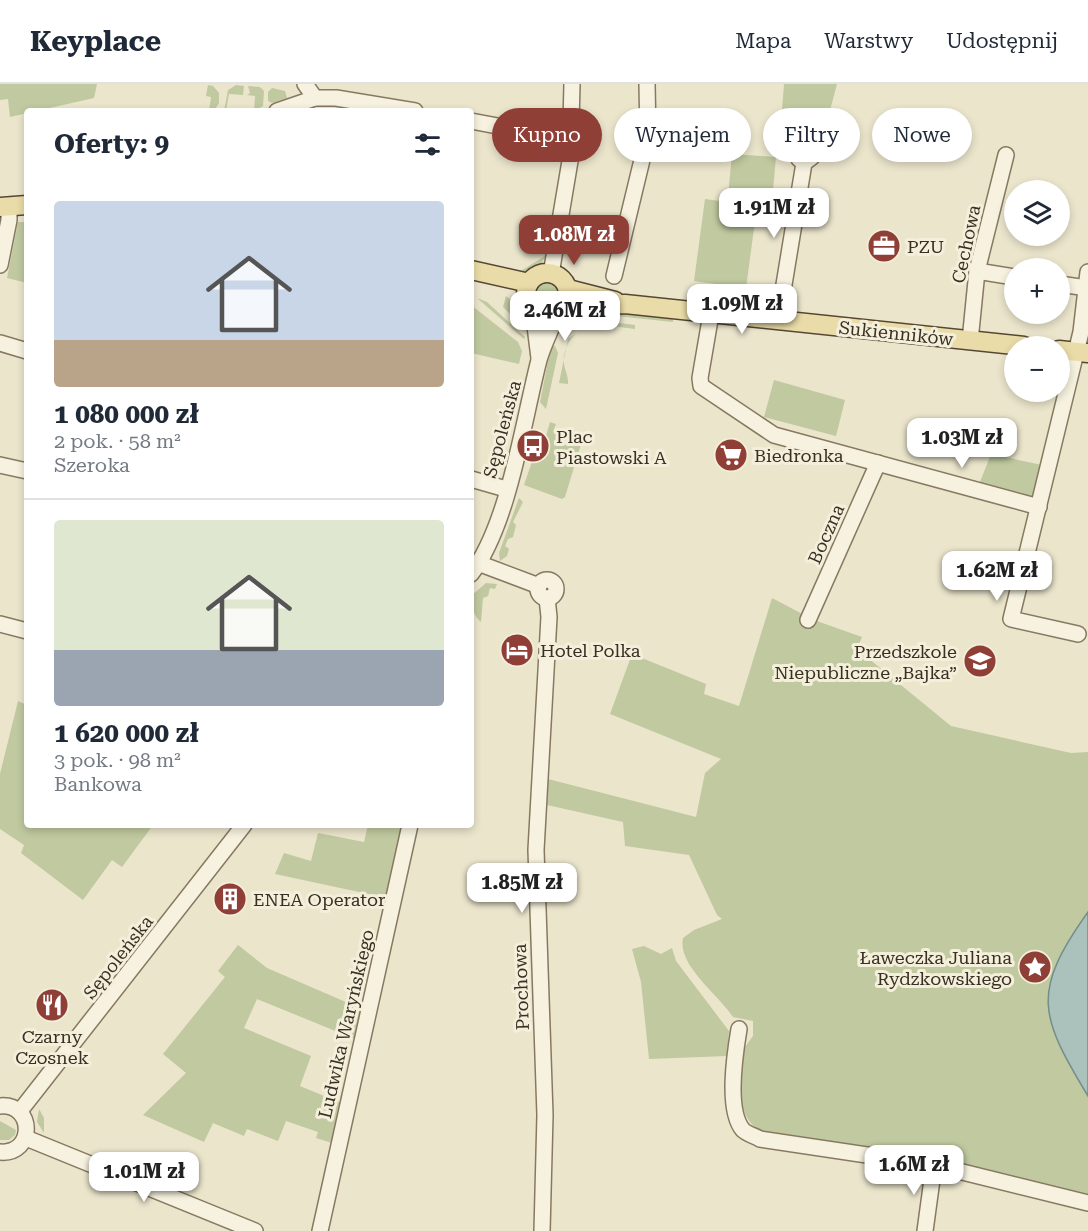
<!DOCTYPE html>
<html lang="pl">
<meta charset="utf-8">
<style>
body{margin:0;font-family:"Roboto Serif",serif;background:#f6f6f7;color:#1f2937;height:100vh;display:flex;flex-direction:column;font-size:22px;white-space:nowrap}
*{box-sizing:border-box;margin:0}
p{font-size:20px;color:#747a83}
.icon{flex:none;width:33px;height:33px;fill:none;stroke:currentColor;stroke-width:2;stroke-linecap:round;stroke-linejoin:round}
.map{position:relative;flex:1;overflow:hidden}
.side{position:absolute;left:24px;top:24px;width:450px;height:720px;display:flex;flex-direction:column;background:#fff;border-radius:6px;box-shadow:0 3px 9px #0003}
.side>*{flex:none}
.banner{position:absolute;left:492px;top:24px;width:506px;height:54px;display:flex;gap:12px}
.tools{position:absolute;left:1004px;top:96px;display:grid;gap:12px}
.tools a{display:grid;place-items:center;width:66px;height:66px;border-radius:50%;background:#fff;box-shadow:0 3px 9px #0003;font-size:30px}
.price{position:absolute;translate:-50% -51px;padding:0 14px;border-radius:12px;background:#fff;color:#222;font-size:20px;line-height:39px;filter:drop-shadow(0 2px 3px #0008)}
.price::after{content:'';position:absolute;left:50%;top:36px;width:18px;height:14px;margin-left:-9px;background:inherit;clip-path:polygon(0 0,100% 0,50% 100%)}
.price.active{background:#903f37;color:#fff}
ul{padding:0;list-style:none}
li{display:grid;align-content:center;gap:12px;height:318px;padding:0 30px}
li+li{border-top:2px solid #e0e1e3}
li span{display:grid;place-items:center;height:186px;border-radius:6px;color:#555}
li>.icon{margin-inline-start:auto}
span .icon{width:108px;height:108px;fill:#fffc;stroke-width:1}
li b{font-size:26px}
h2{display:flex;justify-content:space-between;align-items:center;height:72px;padding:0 30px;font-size:26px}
.tag{padding:0 21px;border-radius:27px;background:#fff;box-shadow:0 3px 9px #0003;font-size:21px;line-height:54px}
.tag.active{background:#903f37;color:#fff}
header{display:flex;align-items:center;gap:36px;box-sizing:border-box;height:84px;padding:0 30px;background:#fff;border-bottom:2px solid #e0e1e3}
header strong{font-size:28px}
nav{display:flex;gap:33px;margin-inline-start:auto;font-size:21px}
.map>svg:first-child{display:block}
.green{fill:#c0c9a0}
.water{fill:#abc1bc;stroke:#728f8a;stroke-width:1.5}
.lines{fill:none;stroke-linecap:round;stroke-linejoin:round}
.minor-casing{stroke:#877961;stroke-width:18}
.major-casing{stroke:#564734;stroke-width:21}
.minor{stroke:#f6f2df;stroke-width:15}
.major{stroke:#eadca8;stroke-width:18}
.labels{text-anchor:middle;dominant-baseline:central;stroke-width:6;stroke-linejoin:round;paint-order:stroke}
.street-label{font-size:18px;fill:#393023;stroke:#f3efdb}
.poi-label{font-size:18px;fill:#393023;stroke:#f3efdb;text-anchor:start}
</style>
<header>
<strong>Keyplace</strong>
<nav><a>Mapa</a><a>Warstwy</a><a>Udostępnij</a></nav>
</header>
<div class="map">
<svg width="1088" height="1147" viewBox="0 0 1088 1147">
<rect width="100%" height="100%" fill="#ebe5cc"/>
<!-- green -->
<g class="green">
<polygon points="0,0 97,0 94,14 10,33 8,15 0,16"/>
<polygon points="784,0 837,0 829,30 821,30 820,33 782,26"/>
<polygon points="208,1 213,2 219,9 219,19 214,27 209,27 211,13 206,12"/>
<polygon points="236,1 244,2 243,11 229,10 226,27 224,27 228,6"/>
<polygon points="248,2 260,3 264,7 263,22 254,27 255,12 247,11 250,9"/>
<polygon points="272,4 285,7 287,14 272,19 268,17 268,8"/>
<polygon points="581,35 586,36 584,73 581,75"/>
<polygon points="732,70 776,73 772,117 728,113"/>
<polygon points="705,115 757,122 746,204 694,197"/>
<polygon points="18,138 27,138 27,199 7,194"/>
<path d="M545,172C539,188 529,190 514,191Z"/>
<circle cx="547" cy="211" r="12"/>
<polygon points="506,212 526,228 531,250 503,223"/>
<polygon points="477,214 487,218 525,253 524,255"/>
<polygon points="471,221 518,258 522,267 519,280 471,269"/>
<polygon points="597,227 673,235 673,238 597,230"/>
<path d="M597,236L635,241V245C606,241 571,235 564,272C562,282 569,291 568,300L559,299L568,255Z"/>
<polygon points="551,262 555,262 558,269 546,325 540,318"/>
<polygon points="774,296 845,316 836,352 764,333"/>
<polygon points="550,338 556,340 553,348 582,357 565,413 562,415 524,401 538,360 546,352"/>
<polygon points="991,370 1042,381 1034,412 1031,414 982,401 980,398"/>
<polygon points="519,414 523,418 513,438 516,441 513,453 508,455 505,462 509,465 507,472 500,477 499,469"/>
<path d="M486,499L497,500L495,505L490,504L488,512L483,514L481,538C473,532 472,522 472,511Z"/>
<path d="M772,514L814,536L862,553L857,565L951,642L1071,669L1088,668V1114L765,1050C736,1036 739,1002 737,974L753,952V937L733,933C719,911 677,881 683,854L694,846L722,835L717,831L689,771L625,762L623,738L547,721L548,695L696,733L705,689L721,675L610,630L632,570L706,600L704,610L739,622Z"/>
<polygon points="18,617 27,621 27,741 153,741 122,783 112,776 83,816 21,769 24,761 0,745 0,690"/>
<polygon points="368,741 403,741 387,814 275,790 284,769 311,777 318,749 364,758"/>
<polygon points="238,861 267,884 362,925 355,955 257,915 244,944 311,972 300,1002 341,1019 332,1059 316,1054 318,1048 286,1037 278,1057 247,1045 244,1052 213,1039 204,1058 143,1031 186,989 163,970 225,893 218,887"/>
<polygon points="644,862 661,870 672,864 676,877 729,947 727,972 649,975 641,898 632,865"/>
<polygon points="39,1025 44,1034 44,1049 37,1038"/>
<polygon points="0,1037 16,1046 15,1051 9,1056 0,1056"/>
</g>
<!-- water -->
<path class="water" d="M1088,828V1012C1039,931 1031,908 1088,828Z"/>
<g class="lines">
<defs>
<g id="minor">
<polyline points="305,0 315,14 336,14 415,27"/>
<polyline points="277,27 315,14"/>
<polyline points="471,37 572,56"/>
<polyline points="0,181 9,136 9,122"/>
<polyline points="977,187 1014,193"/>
<polyline points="551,190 570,77 572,0"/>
<polyline points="614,192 648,51 647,0"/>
<polyline points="1059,200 1088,204"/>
<polyline points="533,226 539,274"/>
<polyline points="711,230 700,294 701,302 774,351 1039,423"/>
<polyline points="778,237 804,79 812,73 805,65 798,70 799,75 804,79"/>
<polyline points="970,257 977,187 1006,71"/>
<polyline points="0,259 27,267"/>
<polyline points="0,381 27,387"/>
<polyline points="471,395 506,405"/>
<polyline points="478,479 539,502"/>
<path d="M471,490C509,440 523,338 539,276C543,261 552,245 557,229"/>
<circle cx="547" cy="505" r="9"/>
<polyline points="808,536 878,379"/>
<polyline points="0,540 27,547"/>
<polyline points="1078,550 1011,535 1081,248 1088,188"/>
<path d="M739,945C735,969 726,1026 743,1046C747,1050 755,1052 760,1055L934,1081L1088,1119"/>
<path d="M0,1022C35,1019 35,1071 0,1068"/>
<polyline points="20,1027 244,741"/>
<polyline points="26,1054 255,1147"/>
<polyline points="320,1147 410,741"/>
<polyline points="542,1147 545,1031 536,766 549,533 547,514"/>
<polyline points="925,1147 934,1081"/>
</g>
<g id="major">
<polyline points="0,123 27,121"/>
<polyline points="471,186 529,199"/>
<circle cx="547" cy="210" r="21"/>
<polyline points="568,205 615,217"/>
<polyline points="565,221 625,220 1024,262"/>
<polyline points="1059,266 1088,269"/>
</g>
</defs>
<!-- minor casing -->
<use href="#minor" class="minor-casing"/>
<!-- major casing -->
<use href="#major" class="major-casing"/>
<!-- minor -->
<use href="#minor" class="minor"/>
<!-- major -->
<use href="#major" class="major"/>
</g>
<!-- icons -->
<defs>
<symbol id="office-disc" viewBox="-11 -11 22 22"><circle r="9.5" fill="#903f37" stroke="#f3efdb"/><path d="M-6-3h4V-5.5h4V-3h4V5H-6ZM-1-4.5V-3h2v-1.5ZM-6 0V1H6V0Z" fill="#fff"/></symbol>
<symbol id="bus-disc" viewBox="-11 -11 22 22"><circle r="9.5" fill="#903f37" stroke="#f3efdb"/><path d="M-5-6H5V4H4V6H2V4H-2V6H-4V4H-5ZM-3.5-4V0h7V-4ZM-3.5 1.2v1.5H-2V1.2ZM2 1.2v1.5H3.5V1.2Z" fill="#fff"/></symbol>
<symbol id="supermarket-disc" viewBox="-11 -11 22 22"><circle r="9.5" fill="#903f37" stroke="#f3efdb"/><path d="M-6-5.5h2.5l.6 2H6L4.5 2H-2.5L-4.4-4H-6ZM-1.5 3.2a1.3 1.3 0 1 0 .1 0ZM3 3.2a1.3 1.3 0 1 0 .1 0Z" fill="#fff"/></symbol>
<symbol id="hotel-disc" viewBox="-11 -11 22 22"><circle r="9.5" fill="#903f37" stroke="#f3efdb"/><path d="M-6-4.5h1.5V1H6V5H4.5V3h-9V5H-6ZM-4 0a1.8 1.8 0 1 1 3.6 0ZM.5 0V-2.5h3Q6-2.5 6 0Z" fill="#fff"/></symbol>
<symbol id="school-disc" viewBox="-11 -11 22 22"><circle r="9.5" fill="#903f37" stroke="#f3efdb"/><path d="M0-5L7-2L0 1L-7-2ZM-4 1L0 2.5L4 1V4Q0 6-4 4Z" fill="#fff"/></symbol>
<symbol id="building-disc" viewBox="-11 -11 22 22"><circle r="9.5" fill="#903f37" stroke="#f3efdb"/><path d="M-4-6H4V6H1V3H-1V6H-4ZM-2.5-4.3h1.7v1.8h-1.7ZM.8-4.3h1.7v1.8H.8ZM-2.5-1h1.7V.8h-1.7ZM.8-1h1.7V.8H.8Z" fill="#fff"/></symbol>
<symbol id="sight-disc" viewBox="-11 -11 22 22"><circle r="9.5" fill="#903f37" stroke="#f3efdb"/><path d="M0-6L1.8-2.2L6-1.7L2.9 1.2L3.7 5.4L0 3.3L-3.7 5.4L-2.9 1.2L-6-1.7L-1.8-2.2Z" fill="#fff"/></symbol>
<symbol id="restaurant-disc" viewBox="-11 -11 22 22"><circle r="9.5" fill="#903f37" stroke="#f3efdb"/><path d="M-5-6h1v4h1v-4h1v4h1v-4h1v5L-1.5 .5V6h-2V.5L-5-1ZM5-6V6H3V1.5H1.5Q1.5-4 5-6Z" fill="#fff"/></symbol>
</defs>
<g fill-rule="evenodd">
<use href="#office-disc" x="865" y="143" width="38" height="38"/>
<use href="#bus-disc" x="514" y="343" width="38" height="38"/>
<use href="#supermarket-disc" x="712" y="352" width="38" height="38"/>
<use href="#hotel-disc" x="498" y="547" width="38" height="38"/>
<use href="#school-disc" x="961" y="558" width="38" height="38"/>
<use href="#building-disc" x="211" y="796" width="38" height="38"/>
<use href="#sight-disc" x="1016" y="864" width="38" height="38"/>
<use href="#restaurant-disc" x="33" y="902" width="38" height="38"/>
</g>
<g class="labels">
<!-- street labels -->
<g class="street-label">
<text transform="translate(966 160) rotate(-78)">Cechowa</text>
<text transform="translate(896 249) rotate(6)">Sukienników</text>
<text transform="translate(502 345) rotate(-75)">Sępoleńska</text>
<text transform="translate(826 450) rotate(-66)">Boczna</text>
<text transform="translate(118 873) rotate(-52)">Sępoleńska</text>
<text transform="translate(521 903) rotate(-92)">Prochowa</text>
<text transform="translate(346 940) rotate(-77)">Ludwika Waryńskiego</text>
</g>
<!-- poi labels -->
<g class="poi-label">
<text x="907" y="162">PZU</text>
<text x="556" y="352">Plac<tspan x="556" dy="21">Piastowski A</tspan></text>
<text x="754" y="371">Biedronka</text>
<text x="540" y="566">Hotel Polka</text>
<text x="957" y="567" text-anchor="end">Przedszkole<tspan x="957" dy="21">Niepubliczne „Bajka”</tspan></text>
<text x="253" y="815">ENEA Operator</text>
<text x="1012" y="873" text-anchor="end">Ławeczka Juliana<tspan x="1012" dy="21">Rydzkowskiego</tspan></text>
<text x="52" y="952" text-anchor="middle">Czarny<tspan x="52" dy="21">Czosnek</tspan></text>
</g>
</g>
</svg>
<div class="tools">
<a><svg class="icon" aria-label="layers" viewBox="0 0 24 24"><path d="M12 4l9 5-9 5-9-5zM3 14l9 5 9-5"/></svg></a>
<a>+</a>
<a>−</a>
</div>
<b class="price" style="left:774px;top:155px">1.91M zł</b>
<b class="price active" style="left:574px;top:182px">1.08M zł</b>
<b class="price" style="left:742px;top:251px">1.09M zł</b>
<b class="price" style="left:565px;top:258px">2.46M zł</b>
<b class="price" style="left:962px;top:385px">1.03M zł</b>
<b class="price" style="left:997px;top:518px">1.62M zł</b>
<b class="price" style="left:522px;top:830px">1.85M zł</b>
<b class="price" style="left:914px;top:1112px">1.6M zł</b>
<b class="price" style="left:144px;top:1119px">1.01M zł</b>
<div class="banner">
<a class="tag active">Kupno</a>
<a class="tag">Wynajem</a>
<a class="tag">Filtry</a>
<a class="tag">Nowe</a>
</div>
<section class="side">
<h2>Oferty: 9<svg class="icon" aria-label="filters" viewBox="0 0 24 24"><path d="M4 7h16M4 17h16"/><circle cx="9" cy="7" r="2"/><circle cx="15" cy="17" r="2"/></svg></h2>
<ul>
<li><span style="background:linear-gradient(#c9d6e8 75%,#b9a48a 0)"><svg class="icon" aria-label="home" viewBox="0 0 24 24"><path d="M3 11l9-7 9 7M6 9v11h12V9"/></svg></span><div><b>1 080 000 zł</b><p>2 pok. · 58 m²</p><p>Szeroka</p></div></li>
<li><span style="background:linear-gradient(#dfe7d0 70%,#9aa5b1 0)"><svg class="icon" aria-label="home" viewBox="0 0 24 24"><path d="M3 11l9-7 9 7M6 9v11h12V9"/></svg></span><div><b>1 620 000 zł</b><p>3 pok. · 98 m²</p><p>Bankowa</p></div></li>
</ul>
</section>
</div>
